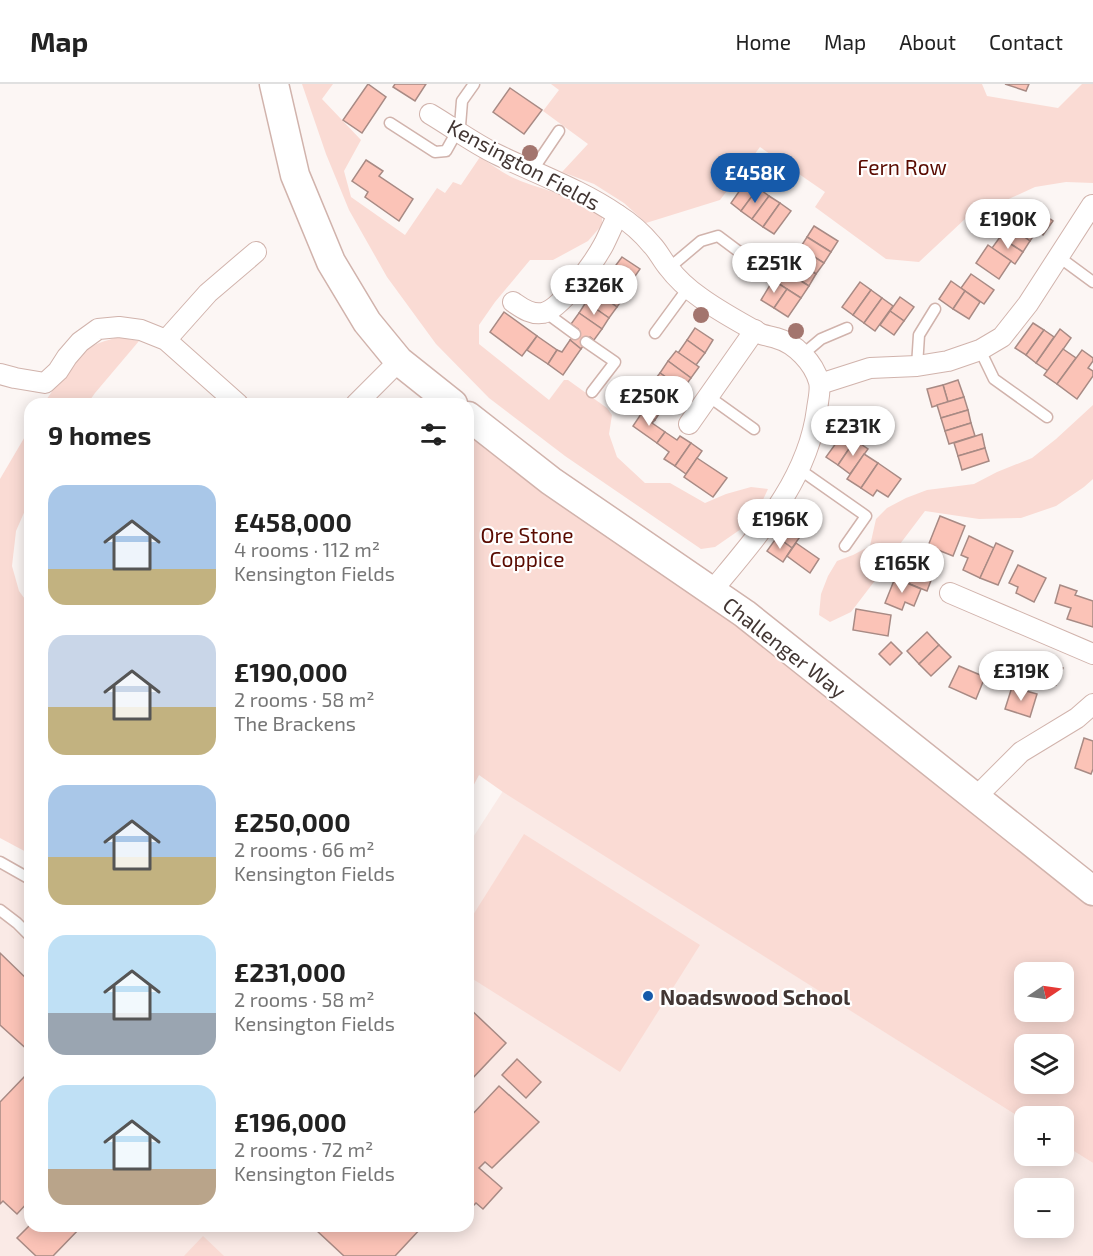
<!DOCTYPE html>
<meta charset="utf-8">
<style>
body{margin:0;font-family:"Exo 2",sans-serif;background:#f6f6f6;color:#222;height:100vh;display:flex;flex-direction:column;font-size:22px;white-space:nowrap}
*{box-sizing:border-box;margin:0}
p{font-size:20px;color:#767676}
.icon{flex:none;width:33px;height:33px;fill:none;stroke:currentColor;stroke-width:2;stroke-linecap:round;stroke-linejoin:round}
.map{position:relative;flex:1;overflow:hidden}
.sheet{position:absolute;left:24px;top:314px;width:450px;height:834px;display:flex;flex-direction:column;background:#fff;border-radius:18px;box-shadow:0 3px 15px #0003}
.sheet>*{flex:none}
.needle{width:39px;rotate:77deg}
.fabs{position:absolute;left:1014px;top:878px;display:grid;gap:12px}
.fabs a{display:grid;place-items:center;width:60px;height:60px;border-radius:12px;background:#fff;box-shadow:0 3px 15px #0003;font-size:30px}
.price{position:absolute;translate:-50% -51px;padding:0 14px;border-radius:21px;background:#fff;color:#222;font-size:20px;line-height:39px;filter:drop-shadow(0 2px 3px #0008)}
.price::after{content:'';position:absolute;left:50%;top:36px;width:18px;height:14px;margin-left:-9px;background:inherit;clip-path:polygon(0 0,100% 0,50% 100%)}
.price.on{background:#165aaa;color:#fff}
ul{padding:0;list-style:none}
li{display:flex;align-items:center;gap:18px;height:150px;padding:0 24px}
li span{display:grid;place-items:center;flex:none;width:168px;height:120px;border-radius:18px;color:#555}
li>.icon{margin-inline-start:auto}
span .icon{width:72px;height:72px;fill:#fffc;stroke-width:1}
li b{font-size:26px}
h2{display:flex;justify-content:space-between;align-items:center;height:72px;padding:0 24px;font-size:26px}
header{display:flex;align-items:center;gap:36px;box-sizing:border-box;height:84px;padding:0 30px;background:#fff;border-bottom:2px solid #e0e0e0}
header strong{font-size:28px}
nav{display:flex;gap:33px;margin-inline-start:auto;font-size:21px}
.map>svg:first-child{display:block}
.built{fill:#faeae6;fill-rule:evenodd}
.green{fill:#fadbd4;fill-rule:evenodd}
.building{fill:#fbc3b7;stroke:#a88a84;stroke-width:1.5}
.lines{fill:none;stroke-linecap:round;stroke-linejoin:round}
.lane-casing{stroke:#d1b3ac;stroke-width:13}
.street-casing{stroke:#d1b3ac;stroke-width:22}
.secondary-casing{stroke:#d1b3ac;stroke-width:31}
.lane{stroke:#fff;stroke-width:10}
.street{stroke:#fff;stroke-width:20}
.secondary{stroke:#fff;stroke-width:28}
.tree{fill:#a3756e}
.poi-dot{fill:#165aaa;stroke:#fff;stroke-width:2}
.labels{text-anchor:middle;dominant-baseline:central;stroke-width:4.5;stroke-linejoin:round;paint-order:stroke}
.street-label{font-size:21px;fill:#423633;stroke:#fff}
.park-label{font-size:21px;fill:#5a0b01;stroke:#fff}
.poi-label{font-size:21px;font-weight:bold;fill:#423633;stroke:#fff;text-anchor:start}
</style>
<header>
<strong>Map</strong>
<nav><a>Home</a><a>Map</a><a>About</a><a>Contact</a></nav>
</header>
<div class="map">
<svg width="1093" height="1172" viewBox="0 0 1093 1172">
<rect width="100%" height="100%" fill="#fcf6f4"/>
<!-- built -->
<path class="built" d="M503,707L1024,1036V1071H1064V1061L1093,1079V1172H0V772L30,787V1142H468V761ZM1024,1104H1064V1143H1024Z"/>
<!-- green -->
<g class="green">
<path d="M302,0H333L322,15L361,56L344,87L351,113L405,151L437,104L445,109L453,98L461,101L480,73C491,80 503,90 516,95C544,107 578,112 602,131V141L588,157L553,176H530L495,218L479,241V260L549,316L564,296H568L607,324L612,331L609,350L617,373L645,399H670L705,419L726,410L751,403L768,405L760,422L741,445L715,463L701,465L565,372L489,314L436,260L387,193L349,126L326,70Z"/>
<polygon points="551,0 982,0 987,12 1058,24 1082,0 1093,0 1093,99 1066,98 1035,103 965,135 919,178 886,175 815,123 825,108 760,63 720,116 646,139 624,119 594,100 562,88 588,60 543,27 559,6"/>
<path d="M118,253L139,257L95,309L88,319L44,320C52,306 78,271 91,263C99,258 109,256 118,253Z"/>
<polygon points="1093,321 1093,395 1084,403 1056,422 1021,434 979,435 925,427 900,460 883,486 851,528 830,538 819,531 821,510 828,492 837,477 853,471 870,462 876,435 887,424 906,414 927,406 974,400 997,388 1032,374 1056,355"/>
<polygon points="30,344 30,415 16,447 12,482 19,507 30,522 30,770 0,754 0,395"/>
<path d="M468,350L484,364L602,442L749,544L1093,819V1079L1064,1061V1032H1024V1036L503,708L479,691L468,712V440L474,427L468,400ZM1024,888H1064V927H1024ZM1024,960H1064V999H1024Z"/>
<polygon points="524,750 700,861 620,988 468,892 468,839"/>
<polygon points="203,1152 224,1172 184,1172"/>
</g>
<!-- building -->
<g class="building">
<polygon points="368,0 386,13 362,49 343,36"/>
<polygon points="395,0 426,0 415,17 393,3"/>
<polygon points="1005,0 1029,0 1026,7"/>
<polygon points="510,4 542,26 524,50 493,28"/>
<polygon points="366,76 383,87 379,92 413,115 399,137 365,113 368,108 352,97"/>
<polygon points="747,96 758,104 741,127 731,119"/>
<polygon points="758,104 769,112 752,135 741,127"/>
<polygon points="769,112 780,119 763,143 752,135"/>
<polygon points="1025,117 1039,127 1029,141 1015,131"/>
<polygon points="780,119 791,127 774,150 763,143"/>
<polygon points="1039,127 1053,137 1043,151 1029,141"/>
<polygon points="1015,131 1037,147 1030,157 1008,141"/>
<polygon points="1008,141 1030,157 1023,168 1000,153"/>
<polygon points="814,142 838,157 831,168 807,153"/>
<polygon points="807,153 831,168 824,179 800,164"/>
<polygon points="1000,153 1023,168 1015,180 992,164"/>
<polygon points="988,161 1011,177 999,195 976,179"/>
<polygon points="800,164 824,179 816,190 793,175"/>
<polygon points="622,173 640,185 631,198 613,185"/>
<polygon points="793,175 816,190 809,202 785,187"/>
<polygon points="613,185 631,198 622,210 605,198"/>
<polygon points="785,187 809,202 801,214 777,199"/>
<polygon points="971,190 994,206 984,220 961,204"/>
<polygon points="602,196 625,212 617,223 594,207"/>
<polygon points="773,196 787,205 774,224 761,216"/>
<polygon points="951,197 965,207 953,225 939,215"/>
<polygon points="860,198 871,206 853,231 842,223"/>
<polygon points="787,205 801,214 788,233 774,224"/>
<polygon points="871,206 882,214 864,239 853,231"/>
<polygon points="594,207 617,223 609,234 586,218"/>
<polygon points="965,207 980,218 969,235 953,225"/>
<polygon points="900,213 914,223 904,237 890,227"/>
<polygon points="882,214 893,222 875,247 864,239"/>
<polygon points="586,218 609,234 602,245 579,229"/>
<polygon points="890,227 904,237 894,251 880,241"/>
<polygon points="504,228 537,252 522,272 490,248"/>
<polygon points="579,229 602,245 594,256 590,253 581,265 570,256 578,245 571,240"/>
<polygon points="1033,239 1044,246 1026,271 1015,264"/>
<polygon points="695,244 713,256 705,269 687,256"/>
<polygon points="1060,245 1071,254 1048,287 1036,279"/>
<polygon points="1044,246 1054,253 1036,279 1026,271"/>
<polygon points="537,252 557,266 548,280 527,266"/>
<polygon points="570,256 581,265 563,291 548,280 557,266 562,268"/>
<polygon points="687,256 705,269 696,281 678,269"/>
<polygon points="1063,265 1076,274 1057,300 1044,291"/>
<polygon points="1082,266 1093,274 1093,277 1088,284 1093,287 1093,292 1077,315 1057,300"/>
<polygon points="676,267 699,283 691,294 668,277"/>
<polygon points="668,277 691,294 683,305 660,289"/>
<polygon points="660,289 683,305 676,316 652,299"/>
<polygon points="958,296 964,313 948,318 943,301"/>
<polygon points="652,299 676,316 668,327 663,324 655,336 643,327 652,316 645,311"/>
<polygon points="943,301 948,318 932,323 927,305"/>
<polygon points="964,313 968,326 941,334 937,321"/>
<polygon points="968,326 971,339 945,347 941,334"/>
<polygon points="643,327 655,336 652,339 665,348 657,359 633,342"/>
<polygon points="971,339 975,352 949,360 945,347"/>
<polygon points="665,348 677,356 680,352 691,359 675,382 664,375 669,368 657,359"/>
<polygon points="844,348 855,356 838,381 826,373"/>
<polygon points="982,350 985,364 958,372 954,359"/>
<polygon points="855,356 868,365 850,390 838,381"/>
<polygon points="691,359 702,367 686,390 675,382"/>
<polygon points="985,364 989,377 962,386 958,372"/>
<polygon points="864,370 878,379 861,404 847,395"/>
<polygon points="697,374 727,394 713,413 684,393"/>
<polygon points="878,379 901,395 888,413 877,406 873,412 861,404"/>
<polygon points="940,432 965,442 953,472 928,462"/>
<polygon points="786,439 802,450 792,464 777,453"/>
<polygon points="969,452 994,464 980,494 963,486 968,474 961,471"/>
<polygon points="777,453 792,464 783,478 767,467"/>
<polygon points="796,459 819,475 810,489 787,472"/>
<polygon points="996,459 1013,467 998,501 980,494"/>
<polygon points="913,473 932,481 929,489 933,491 927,507 895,494 900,479 909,482"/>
<polygon points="1018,481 1046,494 1034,518 1016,509 1018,503 1009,499"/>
<polygon points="895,494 921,505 914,522 905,518 902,526 885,519"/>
<polygon points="1060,501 1077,507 1075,511 1093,517 1093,543 1067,535 1071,524 1055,519"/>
<polygon points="856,525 891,531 888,552 853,546"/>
<polygon points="927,548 939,561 919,580 907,567"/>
<polygon points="891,558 902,569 890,581 879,570"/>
<polygon points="939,561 951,573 931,592 919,580"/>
<polygon points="1001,571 1009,575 1001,590 994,587"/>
<polygon points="1038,575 1063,584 1056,601 1032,592"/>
<polygon points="959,582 985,593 976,615 949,603"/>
<polygon points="1007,583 1024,592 1020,601 1002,592"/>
<polygon points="1012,603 1037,610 1030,633 1005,625"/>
<polygon points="1084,654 1093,657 1093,685 1091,690 1075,684"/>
<polygon points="0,869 30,898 30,968 0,941"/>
<polygon points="468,923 506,959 468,999"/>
<polygon points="517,975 541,998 526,1014 502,991"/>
<polygon points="25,992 30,996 30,1116 17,1130 3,1117 0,1120 0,1018"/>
<polygon points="499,1002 539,1038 492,1084 485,1078 479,1084 502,1104 483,1125 476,1119 468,1127 468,1035"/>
<polygon points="30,1141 30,1142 82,1142 53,1172 36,1172 17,1154"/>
<polygon points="319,1142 423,1142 395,1172 344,1172 315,1145"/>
</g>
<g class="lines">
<defs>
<g id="lane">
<polyline points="390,39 435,68 446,67 460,42 462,17 474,0"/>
<polyline points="532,87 559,47"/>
<polyline points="1059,173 1093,198"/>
<polyline points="669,184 701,157 718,152 750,176"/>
<polyline points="545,228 575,250"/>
<polyline points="655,249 688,204"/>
<polyline points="586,258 615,278 592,308"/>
<polyline points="980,266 994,295 1047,333"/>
<polyline points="802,271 821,255 847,244"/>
<polyline points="917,282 919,251 935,225"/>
<polyline points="708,312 754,345"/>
<polyline points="799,385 866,432 845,462"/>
<polyline points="0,778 30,795"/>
<polyline points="0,826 17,839 30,852"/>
</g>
<g id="street">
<path d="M430,30C452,43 473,59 496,70C537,90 580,105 618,131C631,139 642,149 652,161C658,167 662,176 668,183C677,195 688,205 701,214C719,227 739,238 759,249C764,252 771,252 776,254C795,259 814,279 819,298C821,306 818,317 817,325C808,397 756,453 712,507"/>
<path d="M513,218C522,224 531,231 543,229C561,225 595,177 604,160C609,150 613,140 618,131"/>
<polyline points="166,256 208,209 256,168"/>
<polyline points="0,290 15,294 45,299 58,287 67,273 80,258 98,245 119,243 141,246 166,256 238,320"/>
<polyline points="820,300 870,284 917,282 948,277 980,266 1002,253 1028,220 1092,121"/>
<polyline points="356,320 399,277"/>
<polyline points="689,340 755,246"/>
<polyline points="950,509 1093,570"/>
<polyline points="976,713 1021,668 1077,634 1093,620"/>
</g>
<g id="secondary">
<polyline points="274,0 295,91 331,178 367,238 399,277 453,320"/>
<polyline points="468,332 551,397 745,530 1093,807"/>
</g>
</defs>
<!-- lane casing -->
<use href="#lane" class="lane-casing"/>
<!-- street casing -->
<use href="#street" class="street-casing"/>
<!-- secondary casing -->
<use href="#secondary" class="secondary-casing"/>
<!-- lane -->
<use href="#lane" class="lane"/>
<!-- street -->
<use href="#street" class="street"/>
<!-- secondary -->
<use href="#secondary" class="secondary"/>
</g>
<!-- trees -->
<g class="tree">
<circle cx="530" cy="69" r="8"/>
<circle cx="701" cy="231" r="8"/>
<circle cx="796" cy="247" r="8"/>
</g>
<!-- markers -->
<circle class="poi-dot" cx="648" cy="912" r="6"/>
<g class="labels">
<!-- street labels -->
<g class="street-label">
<text transform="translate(524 80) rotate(28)">Kensington Fields</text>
<text transform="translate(785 563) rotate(38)">Challenger Way</text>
</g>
<!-- park labels -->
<g class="park-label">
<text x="902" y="82">Fern Row</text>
<text x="527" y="450">Ore Stone<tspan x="527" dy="24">Coppice</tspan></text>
</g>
<!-- poi labels -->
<g class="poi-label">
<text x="660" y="912">Noadswood School</text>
</g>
</g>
</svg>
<div class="fabs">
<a><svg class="needle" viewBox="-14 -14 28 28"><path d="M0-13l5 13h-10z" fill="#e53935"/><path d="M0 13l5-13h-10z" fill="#767676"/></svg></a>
<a><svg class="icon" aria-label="layers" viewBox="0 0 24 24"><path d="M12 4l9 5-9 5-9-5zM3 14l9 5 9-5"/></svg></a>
<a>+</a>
<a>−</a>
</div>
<b class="price on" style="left:755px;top:120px">£458K</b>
<b class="price" style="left:1008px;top:166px">£190K</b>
<b class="price" style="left:774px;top:210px">£251K</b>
<b class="price" style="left:594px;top:232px">£326K</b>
<b class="price" style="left:649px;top:343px">£250K</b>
<b class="price" style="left:853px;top:373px">£231K</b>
<b class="price" style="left:780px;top:466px">£196K</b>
<b class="price" style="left:902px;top:510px">£165K</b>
<b class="price" style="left:1021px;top:618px">£319K</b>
<section class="sheet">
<h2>9 homes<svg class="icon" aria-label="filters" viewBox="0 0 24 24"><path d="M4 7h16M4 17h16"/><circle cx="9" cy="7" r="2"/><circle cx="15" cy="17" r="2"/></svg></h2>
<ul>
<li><span style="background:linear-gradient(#a9c7e8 70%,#c2b280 0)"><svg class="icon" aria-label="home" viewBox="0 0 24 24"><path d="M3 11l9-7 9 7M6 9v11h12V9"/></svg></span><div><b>£458,000</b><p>4 rooms · 112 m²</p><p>Kensington Fields</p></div></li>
<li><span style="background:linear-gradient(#c9d6e8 60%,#c2b280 0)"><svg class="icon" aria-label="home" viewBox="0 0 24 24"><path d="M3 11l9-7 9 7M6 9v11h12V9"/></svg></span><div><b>£190,000</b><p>2 rooms · 58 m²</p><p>The Brackens</p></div></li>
<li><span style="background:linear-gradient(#a9c7e8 60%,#c2b280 0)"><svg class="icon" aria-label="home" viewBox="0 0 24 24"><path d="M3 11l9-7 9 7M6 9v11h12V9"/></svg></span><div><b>£250,000</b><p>2 rooms · 66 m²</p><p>Kensington Fields</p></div></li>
<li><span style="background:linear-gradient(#bfe0f5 65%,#9aa5b1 0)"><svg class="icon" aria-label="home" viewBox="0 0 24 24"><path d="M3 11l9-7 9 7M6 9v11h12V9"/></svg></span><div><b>£231,000</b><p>2 rooms · 58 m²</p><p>Kensington Fields</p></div></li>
<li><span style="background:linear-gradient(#bfe0f5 70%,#b9a48a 0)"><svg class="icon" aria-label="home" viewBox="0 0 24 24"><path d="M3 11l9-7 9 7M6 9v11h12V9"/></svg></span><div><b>£196,000</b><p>2 rooms · 72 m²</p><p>Kensington Fields</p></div></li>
</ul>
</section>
</div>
